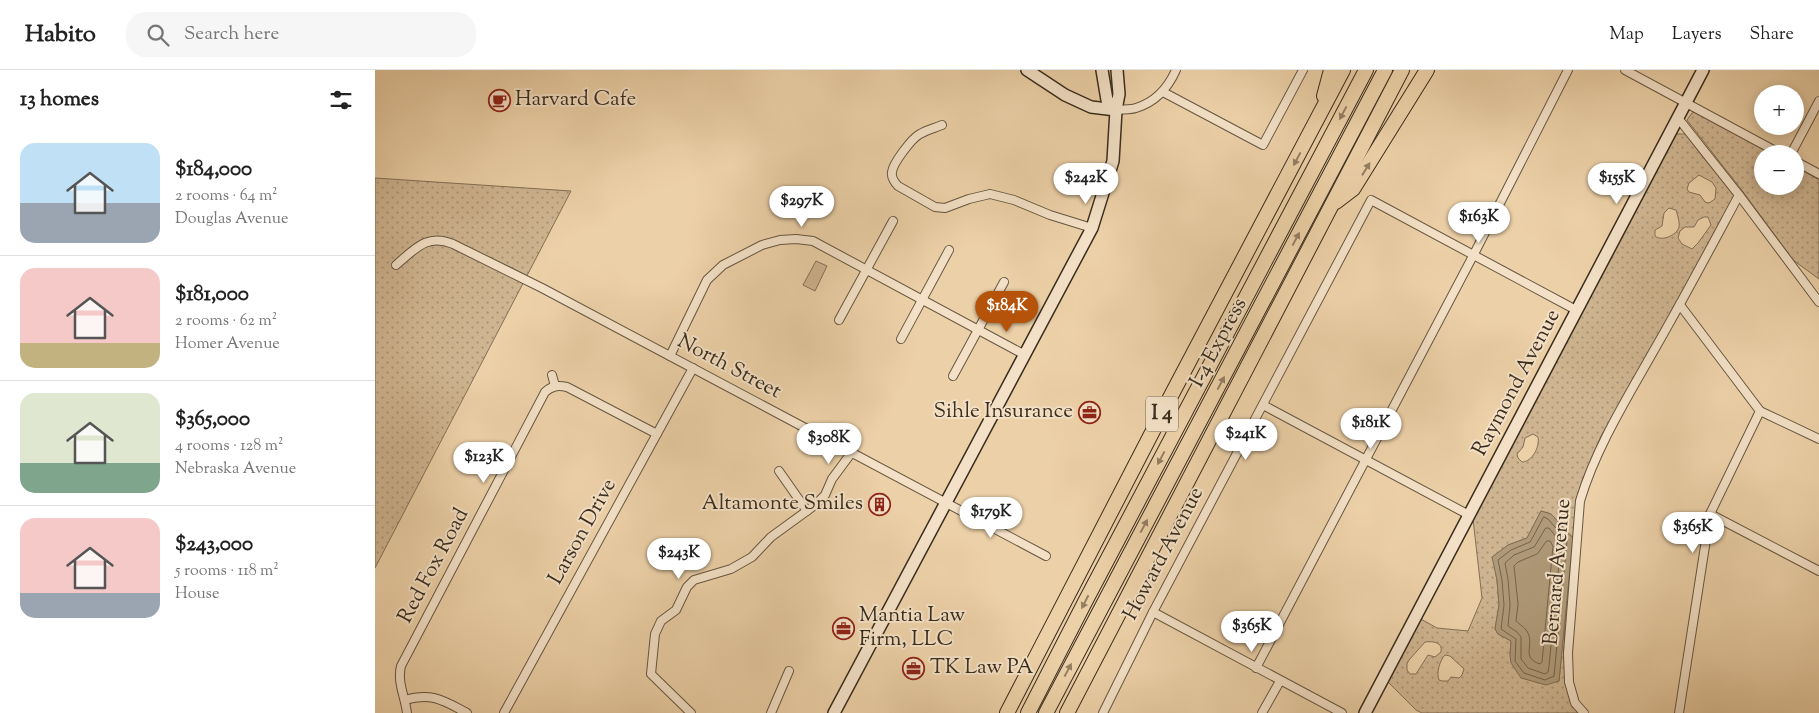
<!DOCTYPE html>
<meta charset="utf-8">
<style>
body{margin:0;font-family:"Sorts Mill Goudy",serif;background:#f6f6f6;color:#222;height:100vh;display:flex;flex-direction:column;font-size:19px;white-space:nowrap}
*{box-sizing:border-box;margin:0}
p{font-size:16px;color:#767676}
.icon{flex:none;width:28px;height:28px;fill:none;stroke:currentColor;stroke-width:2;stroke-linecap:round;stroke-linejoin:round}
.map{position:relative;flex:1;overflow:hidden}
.sheet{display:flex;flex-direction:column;background:#fff;width:375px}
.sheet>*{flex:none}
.buttons{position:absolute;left:1379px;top:15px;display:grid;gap:10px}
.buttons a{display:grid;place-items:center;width:50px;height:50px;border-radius:50%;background:#fff;box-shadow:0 2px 12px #0003;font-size:25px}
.price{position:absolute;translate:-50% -42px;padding:0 11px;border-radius:18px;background:#fff;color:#222;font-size:16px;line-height:32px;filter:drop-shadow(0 1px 2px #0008)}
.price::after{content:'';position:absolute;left:50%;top:30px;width:15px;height:11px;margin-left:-8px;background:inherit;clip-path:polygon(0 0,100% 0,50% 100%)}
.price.selected{background:#b45309;color:#fff}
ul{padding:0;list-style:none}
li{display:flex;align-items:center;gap:15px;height:125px;padding:0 20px}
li+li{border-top:1px solid #e0e0e0}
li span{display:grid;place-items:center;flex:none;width:140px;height:100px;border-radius:15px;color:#555}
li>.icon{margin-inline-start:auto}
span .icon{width:60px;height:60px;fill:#fffc;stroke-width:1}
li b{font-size:21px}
h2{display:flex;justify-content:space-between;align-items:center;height:60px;padding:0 20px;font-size:21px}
header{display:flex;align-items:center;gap:30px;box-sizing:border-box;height:70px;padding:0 25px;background:#fff;border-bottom:1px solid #e0e0e0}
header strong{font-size:24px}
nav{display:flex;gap:28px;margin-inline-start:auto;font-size:18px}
.search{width:350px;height:45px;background:#f6f6f6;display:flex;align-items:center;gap:12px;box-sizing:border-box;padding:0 18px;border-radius:20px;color:#767676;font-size:19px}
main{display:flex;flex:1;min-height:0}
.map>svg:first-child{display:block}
.green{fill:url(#green-dots);stroke:#847056;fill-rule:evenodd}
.pitch{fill:#ceb490;stroke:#847056}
.water{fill:#af9978;stroke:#806e54}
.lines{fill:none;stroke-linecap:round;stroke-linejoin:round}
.shore{stroke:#74634a;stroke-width:1}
.street-casing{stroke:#665640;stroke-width:10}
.secondary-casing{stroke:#3a2d1d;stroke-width:14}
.highway-casing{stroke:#3a2d1d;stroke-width:16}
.street{stroke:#f3e0c6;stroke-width:8}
.secondary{stroke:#f3e0c6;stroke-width:11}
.highway{stroke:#ecd0a7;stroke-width:14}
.oneway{fill:#937e62}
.labels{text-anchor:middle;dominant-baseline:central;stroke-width:4;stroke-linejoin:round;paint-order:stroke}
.shield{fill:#f3e0c6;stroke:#726350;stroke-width:1}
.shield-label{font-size:20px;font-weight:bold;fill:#3a2d1d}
.poi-label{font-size:21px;fill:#3a2d1d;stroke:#f3e0c6;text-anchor:start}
.street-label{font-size:21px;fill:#3a2d1d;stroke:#f3e0c6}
</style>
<header>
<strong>Habito</strong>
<div class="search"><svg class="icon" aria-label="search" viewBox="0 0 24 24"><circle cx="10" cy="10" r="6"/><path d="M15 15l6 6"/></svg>Search here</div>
<nav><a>Map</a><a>Layers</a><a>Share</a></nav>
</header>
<main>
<section class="sheet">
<h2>13 homes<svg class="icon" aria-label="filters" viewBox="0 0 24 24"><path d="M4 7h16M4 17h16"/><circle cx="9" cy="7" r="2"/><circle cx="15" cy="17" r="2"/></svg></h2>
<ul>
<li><span style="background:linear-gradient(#bfe0f5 60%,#9aa5b1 0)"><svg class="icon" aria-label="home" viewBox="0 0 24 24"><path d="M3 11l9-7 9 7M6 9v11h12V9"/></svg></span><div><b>$184,000</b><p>2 rooms · 64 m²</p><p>Douglas Avenue</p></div></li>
<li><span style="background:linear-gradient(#f6c9c9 75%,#c2b280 0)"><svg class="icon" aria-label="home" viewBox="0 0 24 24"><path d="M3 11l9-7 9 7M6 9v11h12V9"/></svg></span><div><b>$181,000</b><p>2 rooms · 62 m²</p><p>Homer Avenue</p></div></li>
<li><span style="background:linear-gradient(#dfe7d0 70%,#7fa58c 0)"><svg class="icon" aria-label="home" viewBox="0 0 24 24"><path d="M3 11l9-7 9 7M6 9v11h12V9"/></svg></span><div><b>$365,000</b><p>4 rooms · 128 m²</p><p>Nebraska Avenue</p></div></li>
<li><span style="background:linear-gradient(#f6c9c9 75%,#9aa5b1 0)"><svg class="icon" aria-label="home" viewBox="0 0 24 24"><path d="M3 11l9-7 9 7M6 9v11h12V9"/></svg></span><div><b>$243,000</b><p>5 rooms · 118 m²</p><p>House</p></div></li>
</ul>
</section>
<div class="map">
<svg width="1444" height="643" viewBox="0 0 1444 643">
<defs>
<pattern id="green-dots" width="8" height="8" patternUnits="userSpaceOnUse" patternTransform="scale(1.25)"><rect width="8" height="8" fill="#ceb490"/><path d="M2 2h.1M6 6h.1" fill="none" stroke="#a89375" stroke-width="1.8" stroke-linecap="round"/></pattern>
</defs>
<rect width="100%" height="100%" fill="#ecd0a7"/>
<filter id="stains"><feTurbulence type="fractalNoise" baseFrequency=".004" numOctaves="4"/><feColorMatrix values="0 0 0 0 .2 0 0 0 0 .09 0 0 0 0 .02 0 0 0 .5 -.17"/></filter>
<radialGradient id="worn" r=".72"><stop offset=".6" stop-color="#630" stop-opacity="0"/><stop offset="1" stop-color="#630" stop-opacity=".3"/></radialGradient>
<!-- green -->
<g class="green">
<polygon points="1322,42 1398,84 1388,84 1388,116 1420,116 1420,96 1444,110 1444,209 1418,190 1369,123 1312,50 1317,43"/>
<path d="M1301,64H1310L1359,126L1302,232L1226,366L1208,408L1201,430L1198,468L1176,444L1166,441L1152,468L1133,475L1118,487L1122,510L1124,535L1120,559L1123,564L1136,571L1135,585L1184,611L1196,483C1194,521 1178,615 1203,643H1047L1041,640L1011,610L1044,548L1062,558L1093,561L1107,528L1098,449L1298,67ZM1324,105L1337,112L1341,118L1340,129L1334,133L1330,132L1325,125L1314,122L1312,119L1314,113ZM1294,138L1301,140C1302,144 1305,152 1304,157C1302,165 1287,172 1280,166V160L1287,156L1289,143ZM1329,147H1333L1336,155L1323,173L1317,179L1307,174L1303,168L1305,161L1310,157H1319L1323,150ZM1158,364L1163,367C1165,377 1157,392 1147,392L1143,388L1142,384L1148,377L1150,368ZM1050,572C1058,571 1068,572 1066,582L1060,587L1053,585L1041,604H1035L1032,600V594L1034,590ZM1070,585L1075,586L1089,599L1087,605L1084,608L1076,607L1073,611H1067L1064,610C1061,603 1065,590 1070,585Z"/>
<polygon points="0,108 196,121 0,498"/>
</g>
<!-- pitch -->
<polygon class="pitch" points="441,191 452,196 440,221 428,215"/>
<!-- water -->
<polygon class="water" points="1166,441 1176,444 1198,468 1184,611 1171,615 1146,608 1136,593 1135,585 1136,571 1123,564 1120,559 1124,535 1122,510 1117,487 1133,475 1152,468"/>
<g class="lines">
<!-- shore -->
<g class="shore">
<polygon points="1169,447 1173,449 1192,471 1179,606 1170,610 1149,603 1140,591 1141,569 1126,559 1129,535 1127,510 1123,490 1136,480 1155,472"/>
<polygon points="1171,458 1174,458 1186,473 1174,596 1173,602 1170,604 1153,598 1146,589 1146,567 1142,562 1133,556 1135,535 1133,509 1130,493 1139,485 1159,477"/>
<path d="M1172,471H1175L1178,476L1167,592L1165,594C1146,588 1159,576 1153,563C1150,557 1145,555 1141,551L1143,534L1139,496L1143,492L1162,484Z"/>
</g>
<defs>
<g id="street">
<polyline points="1250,0 1406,84"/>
<polyline points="788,22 888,75 928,0"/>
<path d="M741,40C747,39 755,40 761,38C781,32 793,18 801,0"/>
<polyline points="1303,48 1364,125 1444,232"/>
<path d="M567,55C560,58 552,60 545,64C537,68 518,93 517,102C516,107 520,113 523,116L560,137L570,138L594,129L615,124L639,130L675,145L717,158"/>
<polyline points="1416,84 1444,31"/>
<polyline points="1420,91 1444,104"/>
<path d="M21,195C40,179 52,163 78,174L167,218L671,486"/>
<polyline points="1305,235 1385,341 1444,369"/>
<polyline points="464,250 518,151"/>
<polyline points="526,269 574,180"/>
<polyline points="295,286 332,210 348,195 387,175 405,170 421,169 438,171 650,285"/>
<polyline points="177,305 180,316"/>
<polyline points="578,306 629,212"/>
<polyline points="888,335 1094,445"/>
<polyline points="404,401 432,441"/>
<polyline points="1335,444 1444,501"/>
<polyline points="778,542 967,643"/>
<polyline points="881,598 1099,184 1193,0"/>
<path d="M30,630C57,622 69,631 92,643"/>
<path d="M32,643C30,626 22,613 26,596L170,322C177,316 182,315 192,317L282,364"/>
<polyline points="129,643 318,298"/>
<polyline points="316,643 276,604 280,564 286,551 301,540 312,517 319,510 356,499 377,487 396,467 440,435 450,425 457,409 477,382"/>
<polyline points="396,643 414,601"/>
<polyline points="728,643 778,542 996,130 1201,240"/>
<polyline points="887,643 905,611"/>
<path d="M1209,643L1200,633L1194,612L1193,583L1205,431C1221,378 1251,330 1278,282C1308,230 1336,177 1364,125"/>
<polyline points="1304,643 1335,444 1385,341"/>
</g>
<g id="secondary">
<polyline points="652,0 690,25 716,37 741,40"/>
<polyline points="727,0 732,30 741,40"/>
<polyline points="459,643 717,158 738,91 741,40 744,24 742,0"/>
<polyline points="990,643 1328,0"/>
</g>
<g id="highway">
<polyline points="949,26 956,0"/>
<polyline points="961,132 978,119 1052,0"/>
<polyline points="632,643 798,322 968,0"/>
<polyline points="653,643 711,530 991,0"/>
<polyline points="671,643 1010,0"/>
<polyline points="692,643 1027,0"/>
</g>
</defs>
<!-- street casing -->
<use href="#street" class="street-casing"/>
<!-- secondary casing -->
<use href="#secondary" class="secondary-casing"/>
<!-- highway casing -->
<use href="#highway" class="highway-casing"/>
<!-- street -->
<use href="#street" class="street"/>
<!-- secondary -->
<use href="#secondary" class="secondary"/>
<!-- highway -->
<use href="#highway" class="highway"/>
</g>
<!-- one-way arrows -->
<defs><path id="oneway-solid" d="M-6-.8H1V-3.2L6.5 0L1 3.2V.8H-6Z" transform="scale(1.25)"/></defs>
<g class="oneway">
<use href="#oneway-solid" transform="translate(968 43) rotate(118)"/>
<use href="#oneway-solid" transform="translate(922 89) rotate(118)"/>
<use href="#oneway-solid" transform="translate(991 99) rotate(-58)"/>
<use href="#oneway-solid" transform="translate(921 169) rotate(-62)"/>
<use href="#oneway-solid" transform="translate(846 313) rotate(-62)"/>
<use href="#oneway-solid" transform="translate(786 388) rotate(118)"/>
<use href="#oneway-solid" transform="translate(769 456) rotate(-62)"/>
<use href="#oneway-solid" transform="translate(710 532) rotate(117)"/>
<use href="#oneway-solid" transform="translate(693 600) rotate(-62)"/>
</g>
<!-- icons -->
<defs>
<symbol id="cafe-ring" viewBox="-11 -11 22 22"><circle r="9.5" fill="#f3e0c6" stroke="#8f2418" stroke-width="1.5"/><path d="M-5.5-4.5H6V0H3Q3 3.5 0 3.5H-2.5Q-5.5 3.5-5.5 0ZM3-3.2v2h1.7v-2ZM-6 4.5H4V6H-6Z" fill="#8f2418"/></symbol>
<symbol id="office-ring" viewBox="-11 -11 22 22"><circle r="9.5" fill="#f3e0c6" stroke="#8f2418" stroke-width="1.5"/><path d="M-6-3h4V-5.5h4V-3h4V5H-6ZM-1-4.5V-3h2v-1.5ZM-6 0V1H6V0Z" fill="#8f2418"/></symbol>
<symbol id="building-ring" viewBox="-11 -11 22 22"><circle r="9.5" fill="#f3e0c6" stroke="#8f2418" stroke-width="1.5"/><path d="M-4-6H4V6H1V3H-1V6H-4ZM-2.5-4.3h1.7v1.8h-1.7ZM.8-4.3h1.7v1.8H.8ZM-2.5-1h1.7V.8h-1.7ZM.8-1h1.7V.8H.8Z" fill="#8f2418"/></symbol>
</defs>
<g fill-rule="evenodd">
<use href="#cafe-ring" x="112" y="18" width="25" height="25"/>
<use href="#office-ring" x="702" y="330" width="25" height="25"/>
<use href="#building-ring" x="492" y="422" width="25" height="25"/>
<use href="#office-ring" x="456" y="546" width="25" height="25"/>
<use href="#office-ring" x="526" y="586" width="25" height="25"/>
</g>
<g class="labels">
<!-- shield labels -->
<rect class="shield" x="771" y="326.5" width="32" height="35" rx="4"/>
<g class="shield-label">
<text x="787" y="344">I 4</text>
</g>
<!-- poi labels -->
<g class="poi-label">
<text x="140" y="30">Harvard Cafe</text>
<text x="698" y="342" text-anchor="end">Sihle Insurance</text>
<text x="488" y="434" text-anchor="end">Altamonte Smiles</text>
<text x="484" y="546">Mantia Law<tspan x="484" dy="24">Firm, LLC</tspan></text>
<text x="555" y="598">TK Law PA</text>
</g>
<!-- street labels -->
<g class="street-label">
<text transform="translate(844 273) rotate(-62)">I-4 Express</text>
<text transform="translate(354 297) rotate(28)">North Street</text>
<text transform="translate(1142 313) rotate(-62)">Raymond Avenue</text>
<text transform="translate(208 462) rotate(-61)">Larson Drive</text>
<text transform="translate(789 484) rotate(-62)">Howard Avenue</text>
<text transform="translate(59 496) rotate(-62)">Red Fox Road</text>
<text transform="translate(1183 502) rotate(-85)">Bernard Avenue</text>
</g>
</g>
<rect width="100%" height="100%" filter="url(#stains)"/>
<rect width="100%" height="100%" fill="url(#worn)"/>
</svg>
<div class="buttons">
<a>+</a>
<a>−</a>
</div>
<b class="price" style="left:711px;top:135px">$242K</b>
<b class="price" style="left:1242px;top:135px">$155K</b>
<b class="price" style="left:427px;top:158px">$297K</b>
<b class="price" style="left:1104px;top:174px">$163K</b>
<b class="price selected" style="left:632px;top:263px">$184K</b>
<b class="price" style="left:996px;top:380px">$181K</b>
<b class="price" style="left:871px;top:391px">$241K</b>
<b class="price" style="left:454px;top:395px">$308K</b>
<b class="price" style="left:109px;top:414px">$123K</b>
<b class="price" style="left:616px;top:469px">$179K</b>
<b class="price" style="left:1318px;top:484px">$365K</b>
<b class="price" style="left:304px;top:510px">$243K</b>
<b class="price" style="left:877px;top:583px">$365K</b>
</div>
</main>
